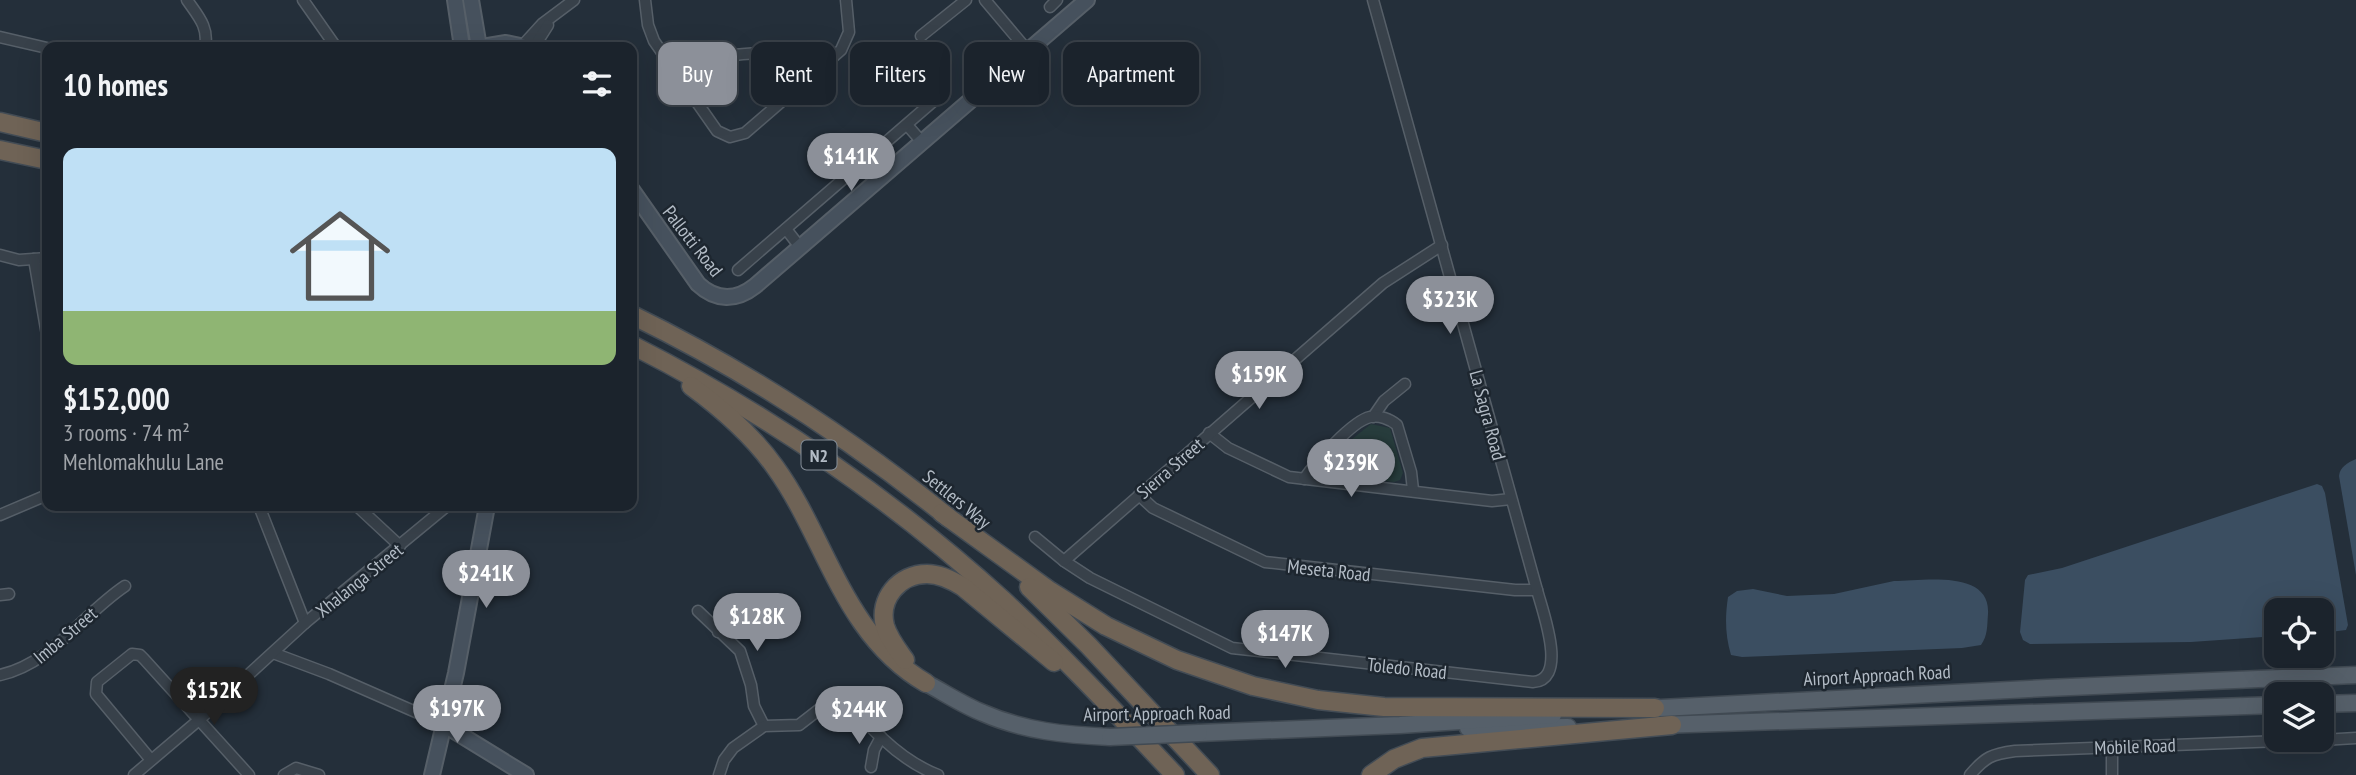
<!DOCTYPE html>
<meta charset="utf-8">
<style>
body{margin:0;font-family:"PT Sans Narrow",sans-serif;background:#282f38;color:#f1f3f6;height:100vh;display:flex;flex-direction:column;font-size:26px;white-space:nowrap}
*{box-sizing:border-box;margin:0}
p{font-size:23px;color:#a0a4a9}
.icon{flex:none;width:38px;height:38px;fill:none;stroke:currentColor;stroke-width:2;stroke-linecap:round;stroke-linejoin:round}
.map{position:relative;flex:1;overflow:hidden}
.panel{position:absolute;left:42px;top:42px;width:595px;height:469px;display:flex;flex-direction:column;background:#1b232c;border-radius:14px;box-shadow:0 7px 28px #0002,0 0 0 2px #394048}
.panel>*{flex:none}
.top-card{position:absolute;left:658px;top:42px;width:665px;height:63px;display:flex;gap:14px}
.fabs{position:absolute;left:2264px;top:598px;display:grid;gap:14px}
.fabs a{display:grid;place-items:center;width:70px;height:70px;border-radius:14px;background:#1b232c;box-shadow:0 7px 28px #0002,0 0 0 2px #394048;font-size:35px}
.price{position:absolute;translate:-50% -60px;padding:0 16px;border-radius:24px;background:#8c9099;color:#fff;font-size:23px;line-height:46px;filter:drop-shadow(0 2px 4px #0008)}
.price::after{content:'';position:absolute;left:50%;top:42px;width:21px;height:16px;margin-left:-10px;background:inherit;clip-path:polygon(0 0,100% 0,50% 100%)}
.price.on{background:#222;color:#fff}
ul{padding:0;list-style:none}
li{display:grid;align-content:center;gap:14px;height:371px;padding:0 21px}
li+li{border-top:2px solid #394048}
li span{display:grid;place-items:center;height:217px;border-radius:14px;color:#555}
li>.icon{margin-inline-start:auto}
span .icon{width:126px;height:126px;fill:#fffc;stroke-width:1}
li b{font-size:30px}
h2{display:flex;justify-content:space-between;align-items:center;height:84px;padding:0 21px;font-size:30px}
.tag{padding:0 24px;border-radius:14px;background:#1b232c;box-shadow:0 7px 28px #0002,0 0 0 2px #394048;font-size:24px;line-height:63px}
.tag.on{background:#8c9099;color:#fff}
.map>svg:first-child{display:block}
.green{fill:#273c3c}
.water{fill:#3b4e61}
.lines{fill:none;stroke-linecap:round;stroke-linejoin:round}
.street-casing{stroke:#565f68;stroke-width:13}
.secondary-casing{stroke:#565f68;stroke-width:18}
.primary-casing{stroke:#414a53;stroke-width:19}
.highway-casing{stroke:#434c55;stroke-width:21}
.street{stroke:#38414a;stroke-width:10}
.secondary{stroke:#46515d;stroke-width:14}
.primary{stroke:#56606a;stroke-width:16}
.highway{stroke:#6f6356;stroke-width:18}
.primary-bridge-casing{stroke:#414a53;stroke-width:19;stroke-linecap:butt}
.primary-bridge{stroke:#56606a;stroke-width:16}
.labels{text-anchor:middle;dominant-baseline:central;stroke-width:5;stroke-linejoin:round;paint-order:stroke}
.shield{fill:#1d262f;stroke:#868f99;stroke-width:2}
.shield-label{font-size:18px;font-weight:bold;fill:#b3bcc6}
.street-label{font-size:19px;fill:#b3bcc6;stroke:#1d262f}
</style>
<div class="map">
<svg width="2356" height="775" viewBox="0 0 2356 775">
<rect width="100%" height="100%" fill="#242f3a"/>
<!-- green -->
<polygon class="green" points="1371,424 1390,428 1403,473 1400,480 1394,482 1329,474 1325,465 1327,459"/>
<!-- water -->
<g class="water">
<path d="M2356,459V575L2339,476C2340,467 2347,463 2356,459Z"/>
<polygon points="2317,484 2322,486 2325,493 2348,625 2346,630 2322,633 2322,611 2277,611 2277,636 2191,642 2030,644 2023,640 2020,632 2025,580 2028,575 2062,568"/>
<path d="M1894,581C1923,581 1991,569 1988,614C1987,626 1988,635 1981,645L1962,648L1742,657L1731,655C1725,635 1725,617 1728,597L1737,591L1753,589L1787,596L1834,594Z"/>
</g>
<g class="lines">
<defs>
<g id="street">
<path d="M187,0C198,16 209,27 205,47"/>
<polyline points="303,0 336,47"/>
<polyline points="645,0 648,25 654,41 717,131 730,137 745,133 841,50 849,32 846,0"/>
<polyline points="985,0 1028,51"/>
<polyline points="1050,7 1057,0"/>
<polyline points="921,36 966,0"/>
<polyline points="0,37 47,48"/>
<polyline points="522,46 542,24 574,0"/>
<polyline points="534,47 548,25"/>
<path d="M679,77C708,52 736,55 773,52"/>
<polyline points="907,125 922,142"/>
<polyline points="786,229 800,247"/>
<polyline points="0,255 19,260 47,258"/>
<polyline points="34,259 47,335"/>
<polyline points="738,270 944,92"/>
<polyline points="1373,417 1384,401 1405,384"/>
<polyline points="1209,433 1228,448 1289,477 1492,501 1511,499"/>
<path d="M1304,479C1315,463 1352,421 1370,417C1379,415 1390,419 1397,425L1411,472L1413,490"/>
<polyline points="1139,495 1153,508 1265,562 1515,590 1537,590"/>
<polyline points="259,506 305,623"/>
<polyline points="357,506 400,546"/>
<polyline points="0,515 47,495"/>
<path d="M1035,537L1064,561L1090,578L1232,648L1533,682C1569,680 1542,610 1537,590L1373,0"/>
<polyline points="1064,561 1383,283 1442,245"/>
<polyline points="0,595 9,594"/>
<polyline points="698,611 740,651 751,685 754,706 764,726"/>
<polyline points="718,632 737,611"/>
<polyline points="273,653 329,674 443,724"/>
<path d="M0,675C51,664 83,614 125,586"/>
<polyline points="2322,740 2356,738"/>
<polyline points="151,760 96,694 97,682 132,654 140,655 144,659 249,775"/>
<polyline points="871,767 874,750 881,737"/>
<polyline points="134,775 200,719 305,623 447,506"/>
<polyline points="284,775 296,768 319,775"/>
<path d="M719,775L724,760L733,748L764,726L799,725L830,701C852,703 868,726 883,739C899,754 917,767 938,775"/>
<path d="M1970,775C1985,757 1992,754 2015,751L2309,740"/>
<polyline points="2112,775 2112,747"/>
</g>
<g id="secondary">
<polyline points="455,0 462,47"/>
<polyline points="471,0 479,47"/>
<polyline points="482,47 506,43 525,47"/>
<path d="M632,190L698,284C716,301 736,301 755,286L1087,0"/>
<polyline points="443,724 526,775"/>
<polyline points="432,775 456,673 487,506"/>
</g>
<g id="primary">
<path d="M926,683C945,693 963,705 983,713C1024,731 1066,735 1110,737"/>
<polyline points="2322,704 2356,703"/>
<polyline points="1642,709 2047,688 2356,675"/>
<polyline points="1660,725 2277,705"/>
<polyline points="1468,728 1568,727"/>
<polyline points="1199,733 1400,725 1553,715"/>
</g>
<g id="highway">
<polyline points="0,122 47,133"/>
<polyline points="0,150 47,160"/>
<path d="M632,315C745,370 851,439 949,518"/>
<path d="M632,345C766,413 892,499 1003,600C1063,656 1119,716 1175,775"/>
<path d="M691,386C721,408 753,436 775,467C827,539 843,635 926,683"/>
<polyline points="942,513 1050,591 1106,626 1177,660 1253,686 1318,700 1384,707 1655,708"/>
<polyline points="1029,587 1089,646 1210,775"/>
<path d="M905,660C898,650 889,639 885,626C878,599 899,574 927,574C940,574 952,580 963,587L1054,662"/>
<polyline points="1371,775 1394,759 1422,748 1672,725"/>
</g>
</defs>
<!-- street casing -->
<use href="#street" class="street-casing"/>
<!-- secondary casing -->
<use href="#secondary" class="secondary-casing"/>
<!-- primary casing -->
<use href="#primary" class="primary-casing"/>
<!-- highway casing -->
<use href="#highway" class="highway-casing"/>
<!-- street -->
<use href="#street" class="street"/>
<!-- secondary -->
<use href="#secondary" class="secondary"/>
<!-- primary -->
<use href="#primary" class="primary"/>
<!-- highway -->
<use href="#highway" class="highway"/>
<defs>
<polyline id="primary-bridge" points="1110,737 1199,733"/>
</defs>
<!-- primary-bridge casing -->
<use href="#primary-bridge" class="primary-bridge-casing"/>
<!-- primary-bridge -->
<use href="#primary-bridge" class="primary-bridge"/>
</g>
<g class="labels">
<!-- shield labels -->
<rect class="shield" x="801.5" y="440.5" width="35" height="29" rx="5"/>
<g class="shield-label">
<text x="819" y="455">N2</text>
</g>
<!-- street labels -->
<g class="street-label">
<text transform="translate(693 241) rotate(52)">Pallotti Road</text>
<text transform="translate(1488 415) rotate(75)">La Sagra Road</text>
<text transform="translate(1170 468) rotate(-41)">Sierra Street</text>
<text transform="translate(957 499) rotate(39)">Settlers Way</text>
<text transform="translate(1329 570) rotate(6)">Meseta Road</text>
<text transform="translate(359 580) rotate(-39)">Xhalanga Street</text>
<text transform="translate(65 635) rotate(-40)">Imba Street</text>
<text transform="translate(1407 668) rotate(6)">Toledo Road</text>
<text transform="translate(1877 675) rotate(-3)">Airport Approach Road</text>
<text transform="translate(1157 713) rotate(-1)">Airport Approach Road</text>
<text transform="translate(2135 746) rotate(-2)">Mobile Road</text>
</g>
</g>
</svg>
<div class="fabs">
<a><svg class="icon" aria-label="locate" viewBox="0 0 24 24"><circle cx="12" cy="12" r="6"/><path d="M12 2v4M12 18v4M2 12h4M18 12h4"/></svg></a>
<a><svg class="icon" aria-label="layers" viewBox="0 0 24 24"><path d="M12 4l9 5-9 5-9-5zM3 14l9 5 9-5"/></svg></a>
</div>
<b class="price" style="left:851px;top:193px">$141K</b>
<b class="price" style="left:1450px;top:336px">$323K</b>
<b class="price" style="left:1259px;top:411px">$159K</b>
<b class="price" style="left:1351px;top:499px">$239K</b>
<b class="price" style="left:486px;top:610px">$241K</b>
<b class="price" style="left:757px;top:653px">$128K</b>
<b class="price" style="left:1285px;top:670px">$147K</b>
<b class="price on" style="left:214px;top:727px">$152K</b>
<b class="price" style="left:457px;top:745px">$197K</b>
<b class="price" style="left:859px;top:746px">$244K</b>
<div class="top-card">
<a class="tag on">Buy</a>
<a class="tag">Rent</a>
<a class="tag">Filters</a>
<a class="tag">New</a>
<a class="tag">Apartment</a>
</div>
<section class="panel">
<h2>10 homes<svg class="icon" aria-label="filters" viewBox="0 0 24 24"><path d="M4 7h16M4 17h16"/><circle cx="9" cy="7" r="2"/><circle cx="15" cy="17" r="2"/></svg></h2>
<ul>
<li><span style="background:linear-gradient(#bfe0f5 75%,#8fb573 0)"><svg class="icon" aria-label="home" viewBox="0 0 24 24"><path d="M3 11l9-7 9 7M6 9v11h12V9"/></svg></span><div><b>$152,000</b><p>3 rooms · 74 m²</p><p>Mehlomakhulu Lane</p></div></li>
</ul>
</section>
</div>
